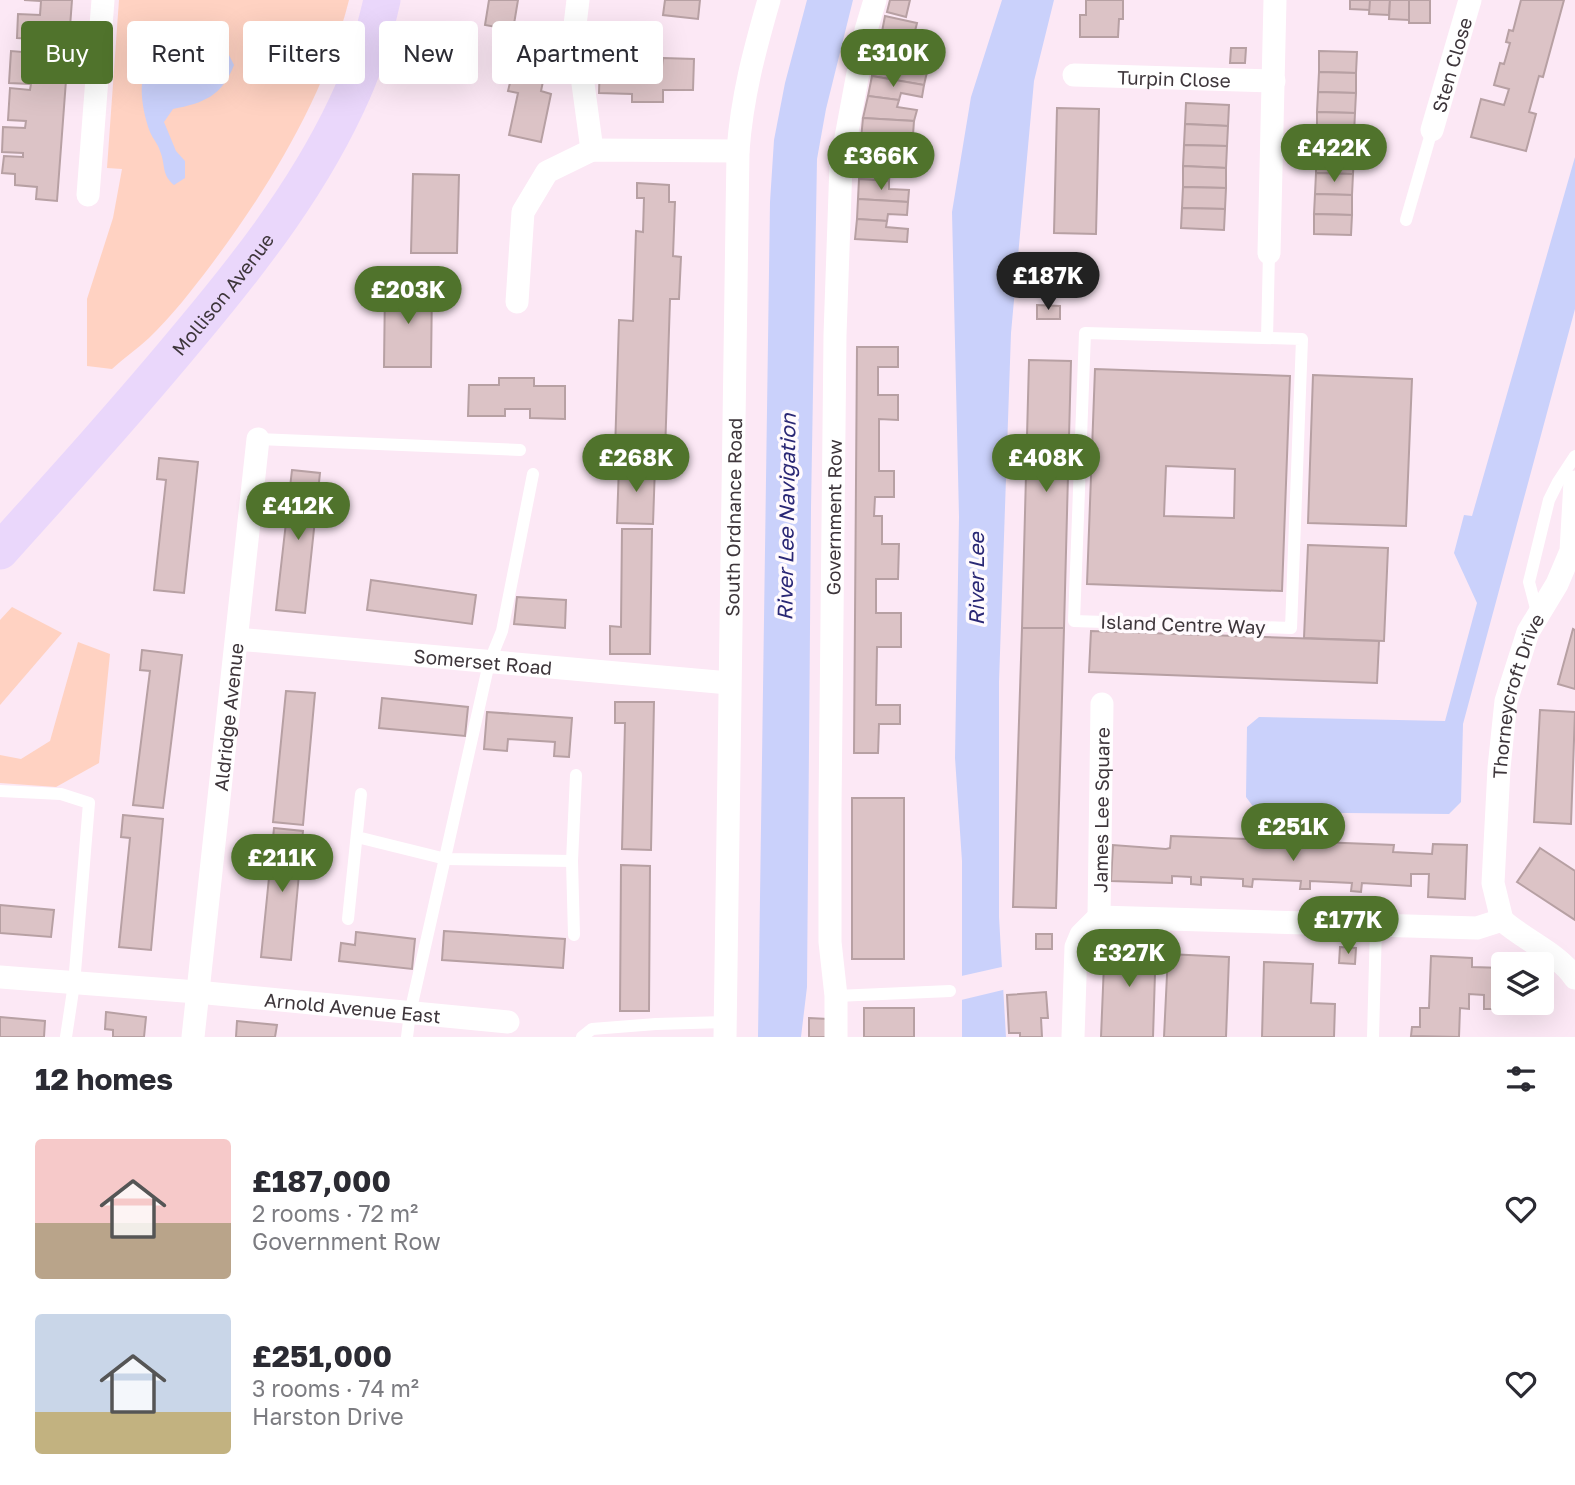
<!DOCTYPE html>
<meta charset="utf-8">
<style>
body{margin:0;font-family:"Golos Text",sans-serif;background:#f7f7f7;color:#2b2b33;height:100vh;display:flex;flex-direction:column;font-size:26px;white-space:nowrap}
*{box-sizing:border-box;margin:0}
p{font-size:23px;color:#7c7c81}
.icon{flex:none;width:38px;height:38px;fill:none;stroke:currentColor;stroke-width:2;stroke-linecap:round;stroke-linejoin:round}
.map{position:relative;height:1037px;overflow:hidden}
.panel{display:flex;flex-direction:column;background:#fff;flex:1}
.panel>*{flex:none}
.banner{position:absolute;left:21px;top:21px;width:700px;height:63px;display:flex;gap:14px}
.tools{position:absolute;left:1491px;top:952px;display:grid;gap:14px}
.tools a{display:grid;place-items:center;width:63px;height:63px;border-radius:7px;background:#fff;box-shadow:0 7px 28px #0002;font-size:35px}
.price{position:absolute;translate:-50% -60px;padding:0 16px;border-radius:24px;background:#50732c;color:#fff;font-size:23px;line-height:46px;filter:drop-shadow(0 2px 4px #0008)}
.price::after{content:'';position:absolute;left:50%;top:42px;width:21px;height:16px;margin-left:-10px;background:inherit;clip-path:polygon(0 0,100% 0,50% 100%)}
.price.current{background:#222;color:#fff}
ul{padding:0;list-style:none}
li{display:flex;align-items:center;gap:21px;height:175px;padding:0 35px}
li span{display:grid;place-items:center;flex:none;width:196px;height:140px;border-radius:7px;color:#555}
li>.icon{margin-inline-start:auto}
span .icon{width:84px;height:84px;fill:#fffc;stroke-width:1}
li b{font-size:30px}
h2{display:flex;justify-content:space-between;align-items:center;height:84px;padding:0 35px;font-size:30px}
.chip{padding:0 24px;border-radius:7px;background:#fff;box-shadow:0 7px 28px #0002;font-size:24px;line-height:63px}
.chip.current{background:#50732c;color:#fff}
.map>svg:first-child{display:block}
.green{fill:#ffd2c2}
.water{fill:#cad1fb}
.pier{fill:#fce8f5}
.building{fill:#dcc3c6;stroke:#b7a0a3;stroke-width:2;fill-rule:evenodd}
.lines{fill:none;stroke-linecap:round;stroke-linejoin:round}
.service{stroke:#fff;stroke-width:12}
.minor{stroke:#fff;stroke-width:23}
.primary{stroke:#ead7fb;stroke-width:37}
.labels{text-anchor:middle;dominant-baseline:central;stroke-width:7;stroke-linejoin:round;paint-order:stroke}
.street-label{font-size:19px;fill:#3e363b;stroke:#fffafd}
.water-label{font-size:21px;font-style:italic;fill:#2a2875;stroke:#fffafd}
</style>
<div class="map">
<svg width="1575" height="1037" viewBox="0 0 1575 1037">
<rect width="100%" height="100%" fill="#fce8f5"/>
<!-- green -->
<g class="green">
<path d="M119,0H349C325,96 270,186 211,265C192,290 172,316 149,338C137,349 124,358 112,369L87,366V299L113,218L122,169L107,168Z"/>
<polygon points="12,607 62,633 0,705 0,620"/>
<polygon points="78,642 110,654 99,763 56,787 0,783 0,755 21,759 50,741"/>
</g>
<!-- water -->
<g class="water">
<polygon points="807,0 853,0 826,109 817,159 811,508 807,987 801,1037 758,1037 770,202 774,140 785,83"/>
<polygon points="1002,0 1054,0 1034,81 1011,333 999,682 999,917 1006,1037 962,1037 962,861 955,758 959,517 952,212 971,97"/>
<path d="M195,38L228,53L234,65C222,96 204,103 173,109L164,122L176,151L185,161V178L174,185C161,174 166,166 160,151C158,144 153,139 150,132C141,107 134,68 159,51C169,44 184,41 195,38Z"/>
<polygon points="1575,157 1575,309 1463,724 1461,802 1449,814 1257,812 1246,797 1247,727 1259,717 1445,721 1477,603 1454,553 1464,515 1472,516"/>
</g>
<!-- pier -->
<polygon class="pier" points="1006,966 1007,989 957,1001 957,977"/>
<!-- building -->
<g class="building">
<polygon points="24,0 72,0 57,201 36,199 37,187 15,185 15,174 2,173 4,156 23,157 23,153 2,152 3,127 25,128 26,121 8,120 10,88 30,90 31,84 9,83 11,51 35,53 36,39 17,38 18,14 40,15 41,1"/>
<polygon points="489,0 518,0 513,30 485,25"/>
<polygon points="665,0 700,0 698,19 663,15"/>
<polygon points="890,0 910,0 906,17 887,12"/>
<polygon points="1086,0 1123,0 1123,19 1119,19 1118,37 1080,37 1080,15 1086,15"/>
<polygon points="1350,0 1370,0 1370,10 1350,9"/>
<polygon points="1370,0 1390,0 1389,15 1369,14"/>
<polygon points="1390,0 1409,0 1409,20 1389,19"/>
<rect x="1409" y="0" width="21" height="23"/>
<polygon points="1521,0 1564,0 1543,77 1539,76 1529,112 1536,114 1526,151 1471,137 1481,99 1504,105 1509,89 1494,85 1500,63 1504,64 1510,43 1506,42 1509,30 1513,31"/>
<polygon points="885,16 917,23 915,31 935,35 932,47 881,37"/>
<polygon points="881,37 932,47 929,59 909,54 907,64 876,57"/>
<polygon points="514,41 541,47 537,65 546,67 541,91 551,94 541,142 509,135 518,93 508,91 515,62 510,61"/>
<polygon points="1231,48 1246,48 1245,63 1230,63"/>
<polygon points="1319,51 1357,52 1356,73 1319,72"/>
<polygon points="876,57 907,64 906,68 927,72 924,85 872,76"/>
<polygon points="663,58 694,59 693,90 663,90 663,102 632,102 632,94 599,93 600,59 635,60 635,66 662,66"/>
<polygon points="1319,72 1356,73 1356,93 1318,92"/>
<polygon points="872,76 924,85 922,97 901,93 899,100 868,96"/>
<polygon points="1318,92 1356,93 1355,113 1317,112"/>
<polygon points="868,96 899,100 897,107 917,110 914,121 863,118"/>
<polygon points="1186,103 1229,105 1228,126 1185,124"/>
<polygon points="1057,108 1099,109 1096,234 1054,233"/>
<polygon points="1317,112 1355,113 1354,134 1317,132"/>
<polygon points="863,118 914,121 913,135 893,133 893,141 861,139"/>
<polygon points="1185,124 1228,126 1227,146 1184,145"/>
<polygon points="1317,132 1354,134 1354,154 1316,153"/>
<polygon points="861,139 893,141 892,148 912,149 912,161 860,158"/>
<polygon points="1184,145 1227,146 1226,168 1183,166"/>
<polygon points="1316,153 1354,154 1353,174 1316,173"/>
<polygon points="860,158 912,161 911,173 890,172 889,181 859,179"/>
<polygon points="1183,166 1226,168 1226,188 1183,187"/>
<polygon points="1316,173 1353,174 1352,195 1315,194"/>
<polygon points="413,174 459,175 457,253 411,253"/>
<polygon points="859,179 889,181 889,189 909,190 908,202 858,199"/>
<polygon points="637,183 669,185 669,202 675,202 673,256 681,257 679,299 670,299 665,453 615,451 619,320 633,321 636,231 643,232 644,198 637,198"/>
<polygon points="1183,187 1226,188 1225,209 1182,208"/>
<polygon points="1315,194 1352,195 1352,215 1314,214"/>
<polygon points="858,199 908,202 907,215 888,214 887,221 857,219"/>
<polygon points="1182,208 1225,209 1224,230 1181,228"/>
<polygon points="1314,214 1352,215 1351,235 1314,234"/>
<polygon points="857,219 887,221 886,227 908,229 907,242 855,239"/>
<polygon points="385,286 432,286 431,367 384,367"/>
<polygon points="1037,305 1060,306 1060,319 1037,319"/>
<polygon points="857,347 898,347 898,367 878,367 878,395 898,395 898,420 879,419 879,471 894,471 894,497 875,497 874,516 882,516 882,544 899,544 898,579 876,579 876,613 901,613 901,647 877,647 876,705 900,705 900,724 879,724 878,753 854,753"/>
<polygon points="1029,360 1071,361 1064,628 1022,628"/>
<path d="M1095,369L1290,376L1282,591L1087,584ZM1166,466L1235,469L1234,518L1164,516Z"/>
<polygon points="1313,375 1412,379 1406,526 1308,523"/>
<polygon points="499,378 534,378 534,386 565,386 565,419 530,418 530,409 505,409 505,416 468,416 469,385 499,385"/>
<polygon points="159,458 198,462 184,593 154,590 166,480 157,479"/>
<polygon points="619,465 655,466 653,524 617,523"/>
<polygon points="292,470 320,473 305,613 276,610"/>
<polygon points="622,529 652,529 650,654 610,654 610,626 621,627"/>
<polygon points="1308,545 1388,548 1384,641 1304,638"/>
<polygon points="371,580 476,595 472,624 367,610"/>
<polygon points="517,597 566,600 565,628 514,624"/>
<polygon points="1022,628 1064,628 1056,908 1013,907"/>
<polygon points="1573,629 1575,630 1575,689 1558,684"/>
<polygon points="1091,631 1379,641 1377,683 1089,672"/>
<polygon points="142,650 182,655 163,808 133,805 150,671 140,670"/>
<polygon points="286,691 315,693 303,825 273,822"/>
<polygon points="382,698 468,707 465,736 379,728"/>
<polygon points="615,702 654,702 651,850 622,849 625,723 615,723"/>
<polygon points="1540,710 1575,712 1571,824 1534,822"/>
<polygon points="487,712 572,718 569,757 554,756 555,742 508,739 507,751 484,749"/>
<rect x="852" y="798" width="52" height="161"/>
<polygon points="123,815 163,819 151,950 119,947 130,838 121,837"/>
<polygon points="274,828 303,831 291,960 261,957"/>
<polygon points="1171,836 1394,845 1393,852 1432,854 1433,844 1467,845 1465,899 1428,897 1429,874 1411,874 1411,886 1362,883 1361,892 1351,891 1352,883 1310,881 1310,889 1300,889 1301,881 1253,879 1252,887 1243,886 1243,879 1201,877 1201,885 1191,884 1191,877 1172,876 1172,883 1111,881 1113,845 1166,849 1170,848"/>
<polygon points="1540,848 1575,871 1575,920 1517,882"/>
<polygon points="621,865 650,866 649,1011 620,1011"/>
<polygon points="0,905 54,910 51,937 0,933"/>
<polygon points="444,931 565,939 563,968 442,960"/>
<polygon points="356,932 415,939 412,969 339,961 341,943 355,945"/>
<rect x="1036" y="934" width="16" height="15"/>
<polygon points="1105,939 1156,941 1153,1037 1101,1037"/>
<polygon points="1340,947 1356,948 1355,964 1339,963"/>
<polygon points="1168,954 1229,957 1226,1037 1164,1037"/>
<polygon points="1431,956 1472,958 1472,967 1503,968 1503,1003 1507,1003 1507,1009 1484,1009 1484,995 1469,994 1469,1009 1460,1008 1459,1037 1411,1036 1412,1027 1420,1027 1420,1008 1429,1008"/>
<polygon points="1264,962 1313,964 1311,1003 1335,1004 1334,1037 1262,1037"/>
<polygon points="1046,992 1048,1018 1041,1018 1042,1037 1020,1037 1020,1033 1009,1033 1007,995"/>
<rect x="864" y="1008" width="50" height="29"/>
<polygon points="106,1012 146,1017 144,1037 113,1037 113,1030 105,1029"/>
<polygon points="0,1017 45,1021 44,1037 0,1037"/>
<polygon points="809,1018 828,1019 828,1037 809,1037"/>
<polygon points="237,1021 277,1025 275,1037 236,1037"/>
</g>
<g class="lines">
<!-- service -->
<g class="service">
<polyline points="1406,220 1432,130"/>
<polygon points="1085,333 1302,339 1291,628 1074,621"/>
<polyline points="1267,338 1269,253"/>
<polyline points="258,439 520,450"/>
<polyline points="1538,616 1529,582 1549,500 1558,482 1575,456"/>
<polyline points="0,791 61,794 89,803 74,984 66,1037"/>
<polyline points="357,837 446,859 572,861"/>
<polyline points="348,919 361,794"/>
<polyline points="574,935 572,861 576,775"/>
<polyline points="836,996 950,991"/>
<polyline points="407,1037 410,1013 489,663 502,631 533,474"/>
<polyline points="582,1037 592,1029 656,1024 725,1022"/>
<polyline points="1373,1037 1376,926"/>
</g>
<!-- minor -->
<g class="minor">
<polyline points="578,0 575,25 592,150"/>
<path id="s1" d="M1074,75L1274,81"/>
<path id="s2" d="M1432,130L1470,0"/>
<polyline points="88,195 103,0"/>
<polyline points="1269,253 1275,0"/>
<polyline points="517,302 523,212 547,172 592,150 738,151"/>
<path id="s3" d="M237,639L729,683"/>
<path id="s4" d="M1099,917L1102,704"/>
<path id="s5" d="M1502,920L1493,883L1499,768L1506,701L1528,632L1557,584L1571,551L1575,482"/>
<path d="M1502,920C1524,940 1558,953 1575,978"/>
<path id="s6" d="M0,977L197,992L508,1022"/>
<path id="s7" d="M193,1037L258,439"/>
<path id="s8" d="M725,1037L738,151C742,97 754,52 769,0"/>
<path id="s9" d="M836,1037V996L830,942V809L835,335L841,164L866,30L875,0"/>
<polyline points="1073,1037 1076,947 1081,935 1099,917 1477,928 1502,920"/>
</g>
<!-- primary -->
<path class="primary" id="s10" d="M0,551C65,479 130,407 192,332C254,258 314,180 353,91C366,62 375,31 382,0"/>
</g>
<g class="labels">
<!-- street labels -->
<g class="street-label">
<text stroke="none"><textPath href="#s2" startOffset="68">Sten Close</textPath></text>
<text stroke="none"><textPath href="#s1" startOffset="100">Turpin Close</textPath></text>
<text stroke="none"><textPath href="#s10" startOffset="340">Mollison Avenue</textPath></text>
<text stroke="none"><textPath href="#s8" startOffset="520">South Ordnance Road</textPath></text>
<text stroke="none"><textPath href="#s9" startOffset="520">Government Row</textPath></text>
<text transform="translate(1183 624) rotate(2)">Island Centre Way</text>
<text stroke="none"><textPath href="#s3" startOffset="247">Somerset Road</textPath></text>
<text stroke="none"><textPath href="#s5" startOffset="228">Thorneycroft Drive</textPath></text>
<text stroke="none"><textPath href="#s7" startOffset="322">Aldridge Avenue</textPath></text>
<text stroke="none"><textPath href="#s4" startOffset="107">James Lee Square</textPath></text>
<text stroke="none"><textPath href="#s6" startOffset="354">Arnold Avenue East</textPath></text>
</g>
<!-- water labels -->
<g class="water-label">
<text transform="translate(786 517) rotate(-89)">River Lee Navigation</text>
<text transform="translate(976 579) rotate(-90)">River Lee</text>
</g>
</g>
</svg>
<div class="tools">
<a><svg class="icon" aria-label="layers" viewBox="0 0 24 24"><path d="M12 4l9 5-9 5-9-5zM3 14l9 5 9-5"/></svg></a>
</div>
<b class="price" style="left:893px;top:89px">£310K</b>
<b class="price" style="left:1334px;top:184px">£422K</b>
<b class="price" style="left:881px;top:192px">£366K</b>
<b class="price current" style="left:1048px;top:312px">£187K</b>
<b class="price" style="left:408px;top:326px">£203K</b>
<b class="price" style="left:636px;top:494px">£268K</b>
<b class="price" style="left:1046px;top:494px">£408K</b>
<b class="price" style="left:298px;top:542px">£412K</b>
<b class="price" style="left:1293px;top:863px">£251K</b>
<b class="price" style="left:282px;top:894px">£211K</b>
<b class="price" style="left:1348px;top:956px">£177K</b>
<b class="price" style="left:1129px;top:989px">£327K</b>
<div class="banner">
<a class="chip current">Buy</a>
<a class="chip">Rent</a>
<a class="chip">Filters</a>
<a class="chip">New</a>
<a class="chip">Apartment</a>
</div>
</div>
<section class="panel">
<h2>12 homes<svg class="icon" aria-label="filters" viewBox="0 0 24 24"><path d="M4 7h16M4 17h16"/><circle cx="9" cy="7" r="2"/><circle cx="15" cy="17" r="2"/></svg></h2>
<ul>
<li><span style="background:linear-gradient(#f6c9c9 60%,#b9a48a 0)"><svg class="icon" aria-label="home" viewBox="0 0 24 24"><path d="M3 11l9-7 9 7M6 9v11h12V9"/></svg></span><div><b>£187,000</b><p>2 rooms · 72 m²</p><p>Government Row</p></div><svg class="icon" aria-label="heart" viewBox="0 0 24 24"><path d="M12 20l-8-8c-3-5 5-10 8-4 3-6 11-1 8 4z"/></svg></li>
<li><span style="background:linear-gradient(#c9d6e8 70%,#c2b280 0)"><svg class="icon" aria-label="home" viewBox="0 0 24 24"><path d="M3 11l9-7 9 7M6 9v11h12V9"/></svg></span><div><b>£251,000</b><p>3 rooms · 74 m²</p><p>Harston Drive</p></div><svg class="icon" aria-label="heart" viewBox="0 0 24 24"><path d="M12 20l-8-8c-3-5 5-10 8-4 3-6 11-1 8 4z"/></svg></li>
</ul>
</section>
